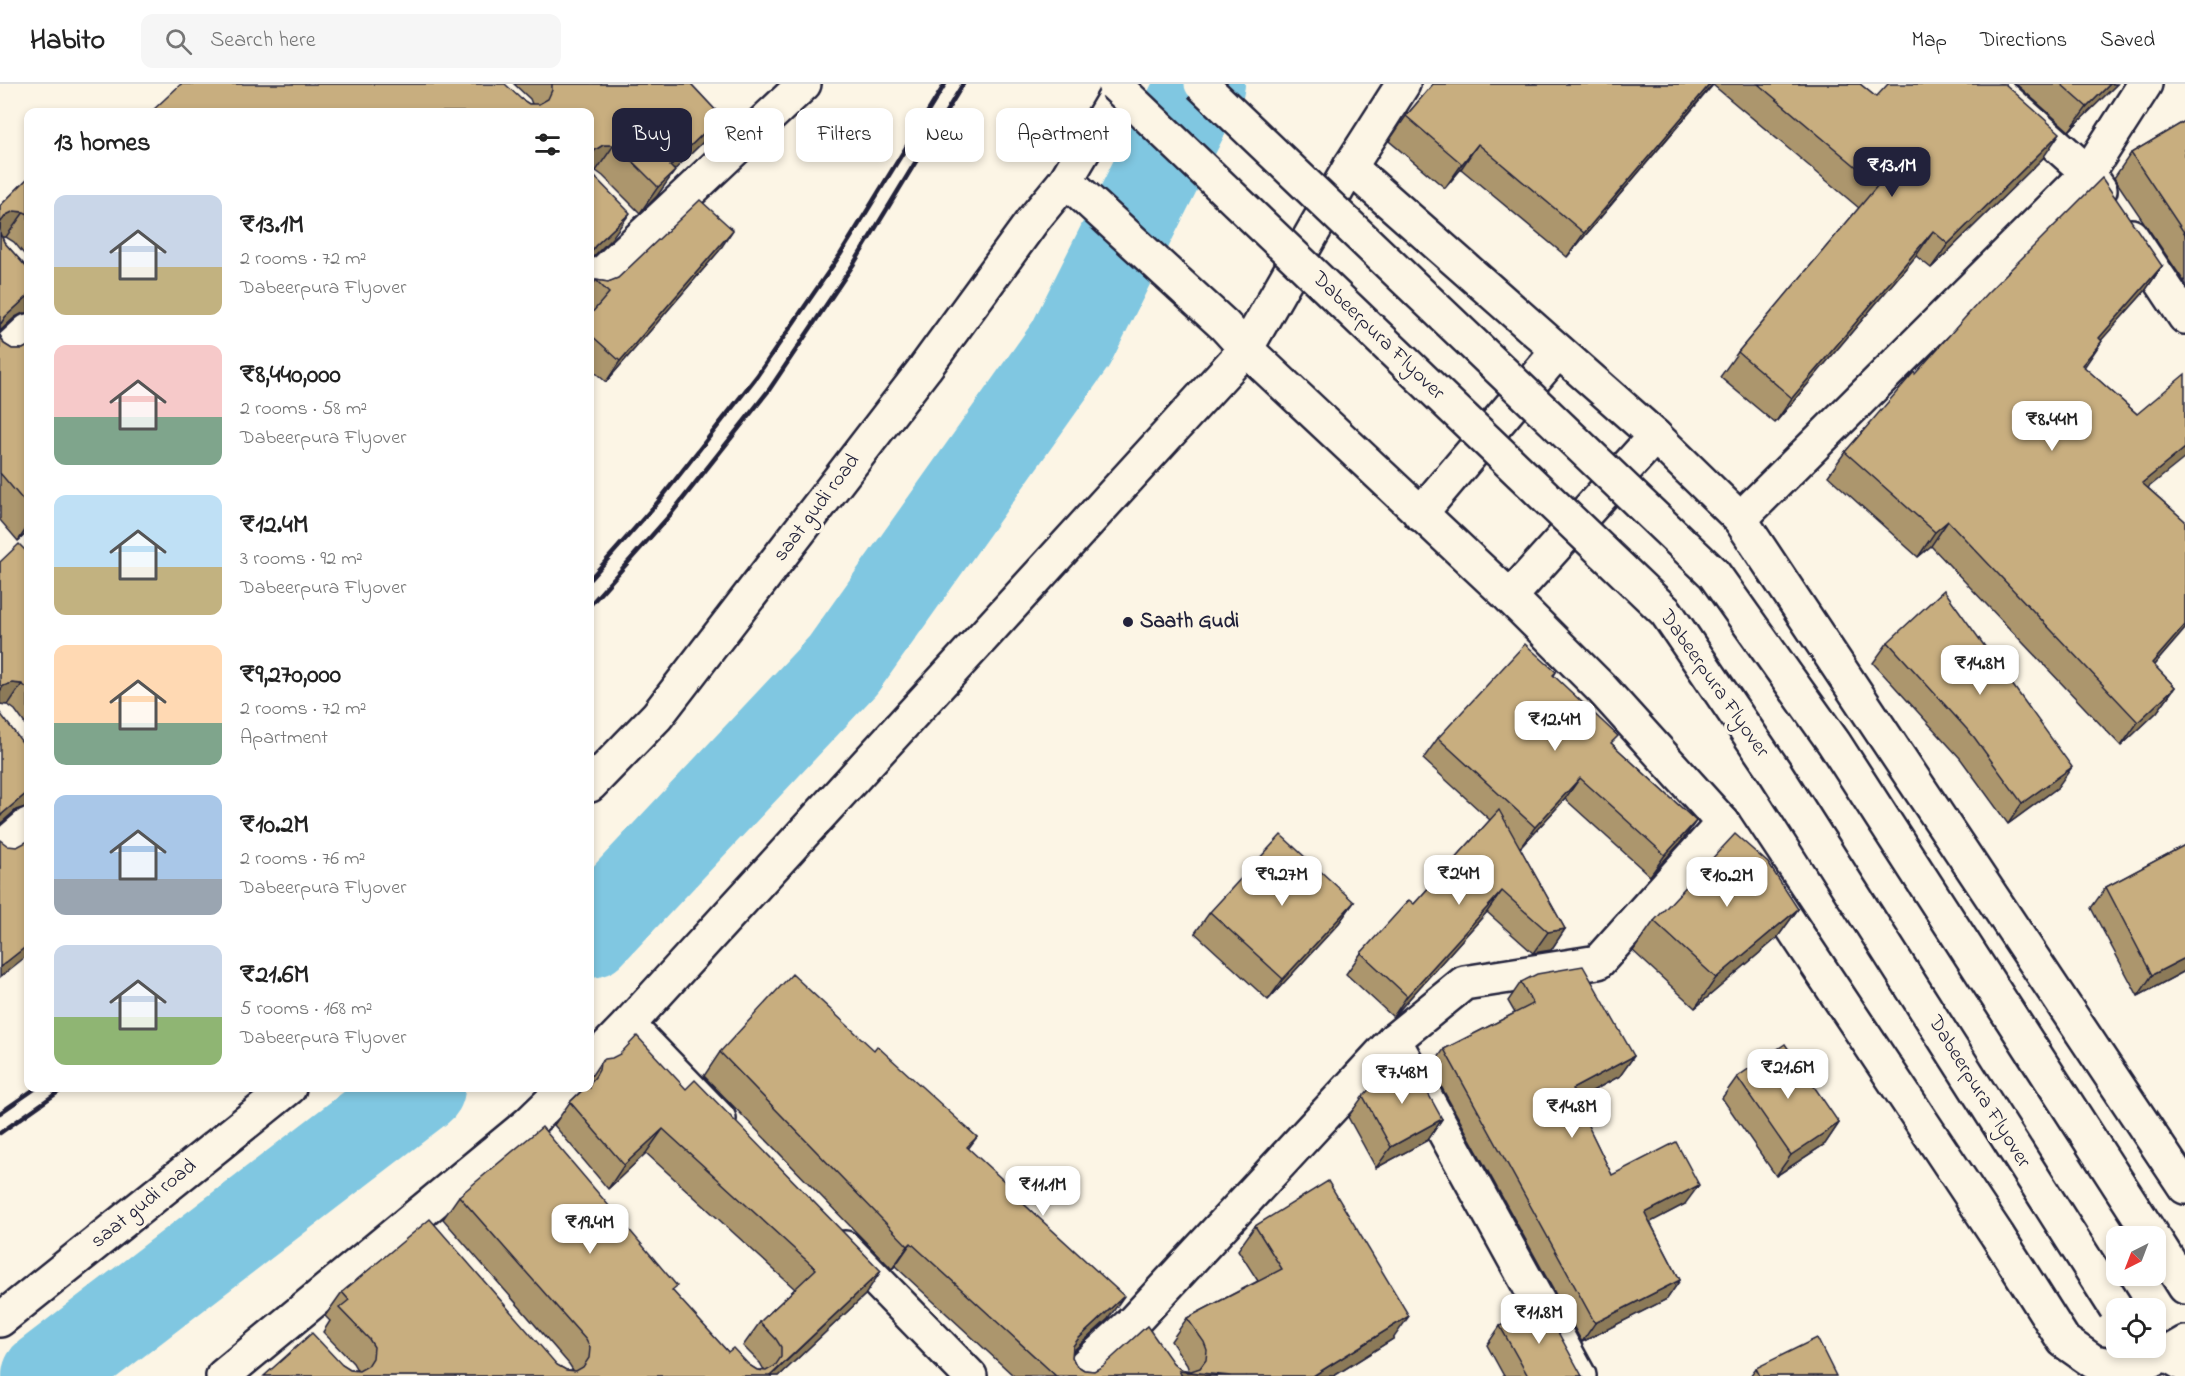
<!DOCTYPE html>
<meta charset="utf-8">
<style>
body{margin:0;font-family:"Indie Flower",sans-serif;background:#f6f6f6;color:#222;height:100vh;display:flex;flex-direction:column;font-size:22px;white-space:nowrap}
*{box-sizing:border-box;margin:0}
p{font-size:20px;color:#767676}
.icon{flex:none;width:33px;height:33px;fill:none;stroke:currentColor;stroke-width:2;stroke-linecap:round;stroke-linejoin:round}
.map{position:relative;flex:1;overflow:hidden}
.drawer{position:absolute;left:24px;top:24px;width:570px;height:984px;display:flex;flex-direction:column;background:#fff;border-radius:12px;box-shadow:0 3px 9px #0003}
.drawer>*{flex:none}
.guide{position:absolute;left:612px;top:24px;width:570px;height:54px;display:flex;gap:12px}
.needle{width:39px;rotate:222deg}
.fabs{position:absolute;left:2106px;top:1142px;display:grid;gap:12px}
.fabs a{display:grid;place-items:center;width:60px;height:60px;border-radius:12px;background:#fff;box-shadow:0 3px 9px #0003;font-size:30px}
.price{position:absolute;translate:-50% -51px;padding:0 14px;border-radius:12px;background:#fff;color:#222;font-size:20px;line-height:39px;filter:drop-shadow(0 2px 3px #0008)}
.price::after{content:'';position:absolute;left:50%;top:36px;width:18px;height:14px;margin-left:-9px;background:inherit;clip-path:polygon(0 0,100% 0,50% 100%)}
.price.active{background:#22223b;color:#fff}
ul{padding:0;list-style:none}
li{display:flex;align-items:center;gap:18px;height:150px;padding:0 30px}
li span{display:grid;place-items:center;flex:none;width:168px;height:120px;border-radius:12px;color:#555}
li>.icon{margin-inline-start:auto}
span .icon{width:72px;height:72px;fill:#fffc;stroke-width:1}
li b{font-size:26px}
h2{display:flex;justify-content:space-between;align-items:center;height:72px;padding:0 30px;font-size:26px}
.tag{padding:0 21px;border-radius:12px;background:#fff;box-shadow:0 3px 9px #0003;font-size:21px;line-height:54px}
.tag.active{background:#22223b;color:#fff}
header{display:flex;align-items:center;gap:36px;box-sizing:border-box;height:84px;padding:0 30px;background:#fff;border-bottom:2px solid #e0e0e0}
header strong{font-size:28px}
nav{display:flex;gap:33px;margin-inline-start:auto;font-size:21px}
.search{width:420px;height:54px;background:#f6f6f6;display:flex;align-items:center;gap:15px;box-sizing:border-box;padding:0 21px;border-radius:12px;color:#767676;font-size:22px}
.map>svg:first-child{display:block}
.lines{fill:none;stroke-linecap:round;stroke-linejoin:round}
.river{stroke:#80c7e1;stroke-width:88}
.minor-casing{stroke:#22223b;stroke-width:38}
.major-casing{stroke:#22223b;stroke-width:38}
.minor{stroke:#fcf5e5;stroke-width:33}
.major{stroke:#fcf5e5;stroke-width:33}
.rail{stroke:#22223b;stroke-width:4.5}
.major-bridge-casing{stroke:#22223b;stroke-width:38;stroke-linecap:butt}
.major-bridge{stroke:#fcf5e5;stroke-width:33}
.wall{fill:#ac966d;stroke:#22223b;stroke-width:1.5}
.shaded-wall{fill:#8c7a59;stroke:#22223b;stroke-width:1.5}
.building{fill:#c8ae7f;stroke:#22223b;stroke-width:1.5}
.poi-dot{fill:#22223b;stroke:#fcf5e5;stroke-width:2}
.labels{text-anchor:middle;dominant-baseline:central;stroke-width:6;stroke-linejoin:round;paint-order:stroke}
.street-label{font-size:21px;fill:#22223b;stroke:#fcf5e5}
.poi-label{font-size:21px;font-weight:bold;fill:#22223b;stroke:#fcf5e5;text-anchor:start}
</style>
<header>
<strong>Habito</strong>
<div class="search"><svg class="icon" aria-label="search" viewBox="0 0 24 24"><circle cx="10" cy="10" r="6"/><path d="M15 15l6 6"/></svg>Search here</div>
<nav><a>Map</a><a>Directions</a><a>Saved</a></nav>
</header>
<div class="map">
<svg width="2185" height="1292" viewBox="0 0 2185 1292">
<rect width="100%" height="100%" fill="#fcf5e5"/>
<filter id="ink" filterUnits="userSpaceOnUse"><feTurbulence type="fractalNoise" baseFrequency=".0167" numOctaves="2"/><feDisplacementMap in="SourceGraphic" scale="12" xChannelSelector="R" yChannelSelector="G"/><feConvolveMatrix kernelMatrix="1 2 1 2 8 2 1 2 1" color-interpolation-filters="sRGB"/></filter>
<g filter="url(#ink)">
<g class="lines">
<!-- river -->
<g class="river">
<polyline points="590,850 843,581 1071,260 1201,0"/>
<polyline points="46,1292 421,1004"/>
</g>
<defs>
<g id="minor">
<polyline points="1988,0 2088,89 2100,106"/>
<polyline points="1350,83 1655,352 1740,435 2185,1103"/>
<polyline points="1066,96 1224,241 1246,265 1510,513 1602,605 1723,739 1997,1151 2064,1257 2094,1278 2130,1284 2166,1270 2185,1259"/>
<polyline points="2131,152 2185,233"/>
<polyline points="590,201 804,0"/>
<polyline points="0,273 28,247"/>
<polyline points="1420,430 1558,267"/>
<polyline points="1740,435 2088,89 2145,0"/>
<polyline points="1510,513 1655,352"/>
<polyline points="590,701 657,632 925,284 1033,136 1066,96 1123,0"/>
<polyline points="0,765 28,741"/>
<polyline points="628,941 719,1035"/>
<polyline points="1394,956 1579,1292"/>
<polyline points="590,980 628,941 1246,265 1350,83 1403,0"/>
<polyline points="845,1164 970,1292"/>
<polyline points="0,1236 289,1004"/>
<polyline points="223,1292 528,1040 565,1004"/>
<polyline points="1074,1292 1134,1237 1394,956 1464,899 1598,878 1723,739"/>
</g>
<g id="major">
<polyline points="2156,1157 2185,1203"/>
<polyline points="2154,1263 2185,1281"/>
</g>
</defs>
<!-- minor casing -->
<use href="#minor" class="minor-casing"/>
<!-- major casing -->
<use href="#major" class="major-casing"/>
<!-- minor -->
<use href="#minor" class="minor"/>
<!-- major -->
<use href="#major" class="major"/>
<!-- rail -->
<g class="rail">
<polyline points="590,495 658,418 757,292 840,171 945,0"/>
<polyline points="590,521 670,431 769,306 853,181 963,0"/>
<polyline points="0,1029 36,1004"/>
<polyline points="0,1049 64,1004"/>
</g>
<defs>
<g id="major-bridge">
<polyline points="1114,0 1666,528 1775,688 2116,1224"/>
<polyline points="1201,0 1714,490 1834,659 2152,1152"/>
</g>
</defs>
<!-- major-bridge casing -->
<use href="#major-bridge" class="major-bridge-casing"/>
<!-- major-bridge -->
<use href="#major-bridge" class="major-bridge"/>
</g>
<!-- wall -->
<g class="wall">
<polygon points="514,0 691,0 721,32 703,58 674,86 657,112 640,129 603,92 596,87 592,87 612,154 591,175 592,183 590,186 590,28 151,28 521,15 529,20 532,20 530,15"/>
<polygon points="1433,0 1860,0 1876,13 2043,74 1931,184 1916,172 1775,339 1720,293 1738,268 1859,124 1713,1 1567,173 1461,85 1445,104 1389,57 1406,32"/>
<polygon points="2016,0 2117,0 2069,47"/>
<polygon points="2185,37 2185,199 2114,94 2131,69"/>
<polygon points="28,94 28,175 14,158 6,153 2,153 4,158 28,185 28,229 23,229 15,233 0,247 0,122"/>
<polygon points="719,167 606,298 590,284 590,231 592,228 590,226 590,205 596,196 608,198"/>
<polygon points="2162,182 2145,207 2101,256 2084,283 2137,330 2148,404 2185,437 2185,545 2154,581 2175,603 2157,628 2121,662 1931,462 1918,473 1828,392 1845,368 1915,290"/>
<polygon points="0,251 4,260 12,265 23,265 28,262 28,448 18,457 0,436"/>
<polygon points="28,469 28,644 15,626 8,621 0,620 0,478"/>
<polygon points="1888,558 2057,704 2008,740 1960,674 1873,579"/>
<polygon points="1556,588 1554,592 1612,660 1696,737 1681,758 1650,792 1565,715 1520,764 1565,845 1551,866 1533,869 1487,828 1393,933 1346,890 1361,869 1414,820 1490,736 1423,675 1438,654"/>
<polygon points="2185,761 2185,887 2138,912 2091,824 2106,803"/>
<polygon points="1354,818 1339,839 1268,916 1195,849 1210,828"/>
<polygon points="1798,825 1777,854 1695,924 1633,867 1654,837"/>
<polygon points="1521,898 1634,972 1620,992 1578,1015 1581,1021 1579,1024 1612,1091 1685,1120 1650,1138 1680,1196 1667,1215 1582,1258 1431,984 1444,965 1515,929 1508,917"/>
<polygon points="874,966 977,1053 968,1065 1014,1111 1108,1235 1073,1268 1072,1273 1076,1281 1084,1286 1094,1287 1173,1279 1180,1285 1189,1287 1187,1281 1171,1257 1187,1234 1258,1197 1238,1166 1255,1142 1393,1255 1334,1292 1014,1292 895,1182 892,1185 704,992 720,968"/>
<polygon points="600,979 865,1211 779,1292 264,1292 342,1281 350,1286 357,1286 353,1279 323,1248 330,1237 325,1232 342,1208 557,1281 566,1286 573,1286 569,1280 443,1135 459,1112 673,1208 728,1268 757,1286 764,1286 760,1279 743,1262 760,1238 795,1205 646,1069 608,1105 554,1041 570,1018 583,1005 583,1004 590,1004 590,994"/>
<polygon points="1737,993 1839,1039 1825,1060 1776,1092 1722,1014"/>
<polygon points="1363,1012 1442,1035 1428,1056 1376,1084 1348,1033"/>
<polygon points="1500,1242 1582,1292 1504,1292 1487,1261"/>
<polygon points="1756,1284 1836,1292 1750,1292"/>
</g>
<!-- shaded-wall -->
<g class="shaded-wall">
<polygon points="1710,0 1713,0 1567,173 1584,149"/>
<polygon points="2110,0 2117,0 2069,47 2087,23"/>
<polygon points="721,32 703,58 657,103 670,82"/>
<polygon points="2060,49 2043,74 1931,184 1948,160"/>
<polygon points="1478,60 1461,85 1445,104 1462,80"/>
<polygon points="603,61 614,61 596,87 590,87 590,74 595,66"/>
<polygon points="675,87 657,112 640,129 658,103"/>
<polygon points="14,127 24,128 6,153 0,153 0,139 6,131"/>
<polygon points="630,129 612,154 590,176 590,170 595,162"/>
<polygon points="733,146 719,167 606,298 620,277"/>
<polygon points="1933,147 1916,172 1775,339 1792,314"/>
<polygon points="2162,182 2145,207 2081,279 2099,254"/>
<polygon points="28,212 28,229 23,229 15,233 0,247 0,241 5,233"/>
<polygon points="2102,257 2085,282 2065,305 2082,281"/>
<polygon points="2185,364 2185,374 2124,423 2142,399"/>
<polygon points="1948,437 1931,462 1918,473 1935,448"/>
<polygon points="28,442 28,448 18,457"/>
<polygon points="2185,541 2185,545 2134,604 2152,579"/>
<polygon points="12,599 22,600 8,621 0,620 0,607 3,602"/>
<polygon points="2175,603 2157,628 2121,662 2138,638"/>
<polygon points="2072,683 2057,704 2008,740 2022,719"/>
<polygon points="1580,694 1565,715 1520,764 1535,743"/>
<polygon points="28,708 28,723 25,723 16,726 0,740 0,733 2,730"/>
<polygon points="1696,737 1681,758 1650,792 1665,771"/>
<polygon points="1502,807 1487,828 1393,933 1407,912"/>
<polygon points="1354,818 1339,839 1268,916 1283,895"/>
<polygon points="1798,825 1777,854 1695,924 1716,894"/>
<polygon points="1565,845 1551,866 1533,869 1548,848"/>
<polygon points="28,861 28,871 0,893 0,883"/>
<polygon points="2185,874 2185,887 2138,912 2152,891"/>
<polygon points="1634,972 1620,992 1559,1025 1572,1005"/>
<polygon points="1442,1035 1428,1056 1376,1084 1391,1063"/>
<polygon points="1839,1039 1825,1060 1776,1092 1791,1071"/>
<polygon points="663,1045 646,1069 608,1105 624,1081"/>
<polygon points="1699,1101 1685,1120 1632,1148 1645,1129"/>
<polygon points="911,1159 895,1182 892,1185 908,1162"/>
<polygon points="881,1187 865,1211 779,1292 771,1292"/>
<polygon points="1680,1196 1667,1215 1582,1258 1595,1239"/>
<polygon points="1124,1212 1108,1235 1061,1278 1078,1255"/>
<polygon points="1409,1232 1393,1255 1334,1292 1313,1292"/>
<polygon points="1179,1287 1231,1292 1175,1292"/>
</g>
<!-- building -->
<g class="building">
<polygon points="181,0 505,0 521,15 529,20 539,20 548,15 552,6 552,0 691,0 721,32 670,82 675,87 658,103 621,66 614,61 603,61 595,66 590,75 590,83 594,92 630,129 595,162 590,170 592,183 590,181 590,28 151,28"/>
<polygon points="1433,0 1710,0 1584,149 1478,60 1462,80 1406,32"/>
<polygon points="1758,0 1860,0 1876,13 1888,0 2005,0 2060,49 1948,160 1933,147 1792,314 1738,268 1878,101"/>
<polygon points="2061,0 2110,0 2087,23"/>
<polygon points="2185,37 2185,150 2131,69"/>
<polygon points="28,94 28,130 24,128 14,127 6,131 0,139 0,145 0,122"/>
<polygon points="2102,94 2162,182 2099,254 2102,257 2082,281 2137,330 2185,290 2185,364 2142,399 2185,437 2185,541 2152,579 2175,603 2138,638 1948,437 1935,448 1845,368 1914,288 1915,290 1986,210"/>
<polygon points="700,116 733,146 620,277 590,250 590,231 609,209 596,196 608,198 618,194"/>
<polygon points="0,149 4,158 28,185 28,212 5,233 0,241 0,247"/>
<polygon points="0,251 4,260 12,265 23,265 28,262 28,422 0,389"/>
<polygon points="19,460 28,469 28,605 22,600 12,599 3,602 0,607 0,478"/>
<polygon points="1944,506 2072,683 2022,719 1974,653 1888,558"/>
<polygon points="1525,560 1556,588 1553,591 1618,652 1611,659 1696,737 1665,771 1580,694 1535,743 1438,654"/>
<polygon points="0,629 28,666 28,708 2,730 0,733"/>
<polygon points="1499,726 1565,845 1548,848 1502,807 1407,912 1361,869 1409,816 1414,820"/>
<polygon points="1735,750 1768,779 1798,825 1716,894 1654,837"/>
<polygon points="1281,751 1354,818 1283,895 1210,828"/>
<polygon points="0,756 8,762 17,763 28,757 28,861 0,883"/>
<polygon points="2185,761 2185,874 2152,891 2106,803"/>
<polygon points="1583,882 1634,972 1572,1005 1581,1021 1579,1023 1612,1091 1676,1058 1699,1101 1645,1129 1680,1196 1595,1239 1444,965 1533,920 1521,898 1537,890"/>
<polygon points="792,890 874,966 877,962 977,1053 967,1063 1016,1108 1013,1110 1124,1212 1078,1255 1073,1262 1072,1273 1076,1281 1084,1286 1094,1287 1103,1282 1147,1242 1173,1279 1180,1285 1191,1287 1200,1284 1206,1276 1207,1266 1204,1258 1187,1234 1282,1185 1255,1142 1328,1097 1409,1232 1313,1292 1231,1292 1179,1287 1182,1292 1056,1292 911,1159 908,1162 720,968"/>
<polygon points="637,952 686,1005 695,996 881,1187 771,1291 772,1292 264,1292 312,1249 342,1281 350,1286 359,1287 368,1282 373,1274 374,1263 369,1255 339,1224 349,1216 342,1208 430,1135 557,1281 566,1286 576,1287 583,1283 589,1274 590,1264 586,1256 459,1112 542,1043 677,1202 672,1206 728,1268 733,1264 749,1281 757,1286 766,1287 775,1282 781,1273 781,1263 776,1255 760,1238 816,1185 663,1045 624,1081 570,1018 585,1004 590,1004 590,999 595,993 599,986 600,979 605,975 612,974 620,970"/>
<polygon points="1785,960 1839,1039 1791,1071 1737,993"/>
<polygon points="1412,980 1442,1035 1391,1063 1363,1012 1376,998"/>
<polygon points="1542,1219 1582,1292 1528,1292 1500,1242"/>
<polygon points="1817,1254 1836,1292 1760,1292 1756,1284"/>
</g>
</g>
<!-- markers -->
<circle class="poi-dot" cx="1128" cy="538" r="6"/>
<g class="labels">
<!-- street labels -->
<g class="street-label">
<text transform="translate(1378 252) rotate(44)">Dabeerpura Flyover</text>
<text transform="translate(817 424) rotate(-53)">saat gudi road</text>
<text transform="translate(1714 600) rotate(55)">Dabeerpura Flyover</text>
<text transform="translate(1979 1008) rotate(58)">Dabeerpura Flyover</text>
<text transform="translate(144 1120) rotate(-39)">saat gudi road</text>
</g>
<!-- poi labels -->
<g class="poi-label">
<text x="1140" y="538">Saath Gudi</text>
</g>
</g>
</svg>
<div class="fabs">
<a><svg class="needle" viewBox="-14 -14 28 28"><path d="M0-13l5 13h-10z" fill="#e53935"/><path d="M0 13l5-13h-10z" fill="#767676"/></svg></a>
<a><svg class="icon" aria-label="locate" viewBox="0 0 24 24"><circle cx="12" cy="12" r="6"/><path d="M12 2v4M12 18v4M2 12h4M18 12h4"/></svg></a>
</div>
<b class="price active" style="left:1892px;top:114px">₹13.1M</b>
<b class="price" style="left:2052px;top:368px">₹8.44M</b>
<b class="price" style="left:1980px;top:612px">₹14.8M</b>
<b class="price" style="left:1555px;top:668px">₹12.4M</b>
<b class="price" style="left:1459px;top:822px">₹24M</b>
<b class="price" style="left:1282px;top:823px">₹9.27M</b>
<b class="price" style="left:1727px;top:824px">₹10.2M</b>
<b class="price" style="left:1788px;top:1016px">₹21.6M</b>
<b class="price" style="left:1402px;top:1021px">₹7.48M</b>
<b class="price" style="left:1572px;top:1055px">₹14.8M</b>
<b class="price" style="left:1043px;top:1133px">₹11.1M</b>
<b class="price" style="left:590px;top:1171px">₹19.4M</b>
<b class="price" style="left:1539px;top:1261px">₹11.8M</b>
<div class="guide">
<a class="tag active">Buy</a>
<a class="tag">Rent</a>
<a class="tag">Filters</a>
<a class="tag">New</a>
<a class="tag">Apartment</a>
</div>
<section class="drawer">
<h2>13 homes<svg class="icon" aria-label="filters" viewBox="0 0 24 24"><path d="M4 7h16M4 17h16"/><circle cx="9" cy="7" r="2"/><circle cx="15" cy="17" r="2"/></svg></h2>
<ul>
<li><span style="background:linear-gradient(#c9d6e8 60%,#c2b280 0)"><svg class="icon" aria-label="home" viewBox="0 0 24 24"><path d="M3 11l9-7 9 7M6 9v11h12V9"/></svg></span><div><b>₹13.1M</b><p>2 rooms · 72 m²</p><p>Dabeerpura Flyover</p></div></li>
<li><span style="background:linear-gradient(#f6c9c9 60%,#7fa58c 0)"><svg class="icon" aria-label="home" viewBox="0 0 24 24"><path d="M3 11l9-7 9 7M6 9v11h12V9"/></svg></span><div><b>₹8,440,000</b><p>2 rooms · 58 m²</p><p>Dabeerpura Flyover</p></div></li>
<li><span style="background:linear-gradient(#bfe0f5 60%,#c2b280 0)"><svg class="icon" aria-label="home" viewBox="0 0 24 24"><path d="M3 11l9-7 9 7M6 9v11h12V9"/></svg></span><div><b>₹12.4M</b><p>3 rooms · 92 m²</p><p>Dabeerpura Flyover</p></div></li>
<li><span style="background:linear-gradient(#ffd9b3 65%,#7fa58c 0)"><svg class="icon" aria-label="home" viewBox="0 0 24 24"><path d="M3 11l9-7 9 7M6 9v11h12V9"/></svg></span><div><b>₹9,270,000</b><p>2 rooms · 72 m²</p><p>Apartment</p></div></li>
<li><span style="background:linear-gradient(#a9c7e8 70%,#9aa5b1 0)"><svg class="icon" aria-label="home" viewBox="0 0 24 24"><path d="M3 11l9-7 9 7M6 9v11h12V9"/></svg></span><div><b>₹10.2M</b><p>2 rooms · 76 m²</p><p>Dabeerpura Flyover</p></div></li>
<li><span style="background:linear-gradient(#c9d6e8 60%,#8fb573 0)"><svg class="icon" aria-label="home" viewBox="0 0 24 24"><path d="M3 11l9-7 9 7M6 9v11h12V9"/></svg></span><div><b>₹21.6M</b><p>5 rooms · 168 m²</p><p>Dabeerpura Flyover</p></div></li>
</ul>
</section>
</div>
